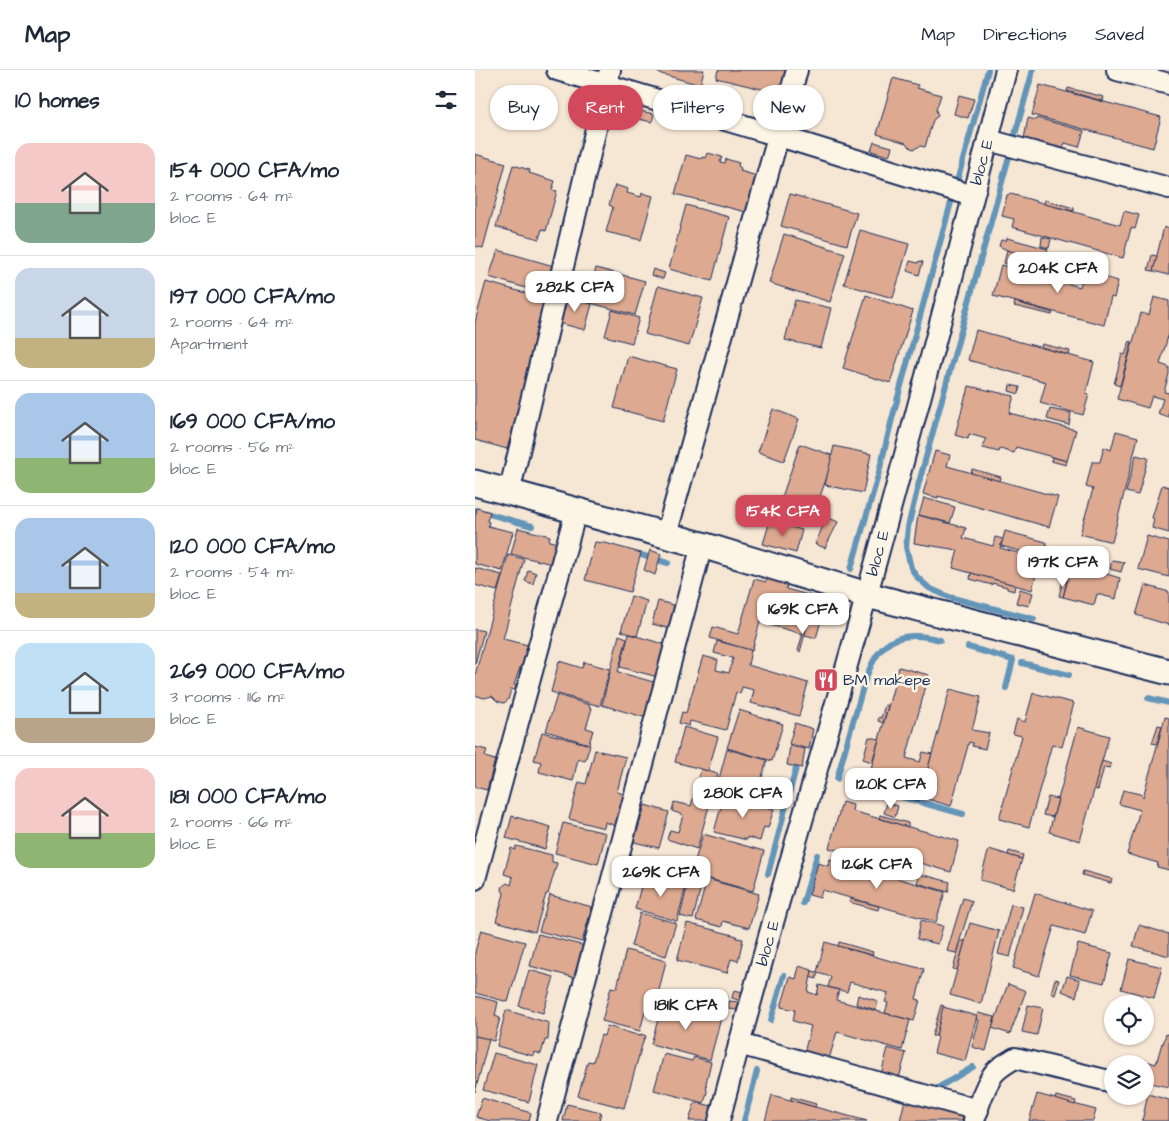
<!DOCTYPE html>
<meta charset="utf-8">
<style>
body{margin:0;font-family:"Architects Daughter",sans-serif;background:#f2f2f3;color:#1f2937;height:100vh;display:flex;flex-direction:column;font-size:19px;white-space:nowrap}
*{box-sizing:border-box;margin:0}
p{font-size:16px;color:#747a83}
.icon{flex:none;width:28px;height:28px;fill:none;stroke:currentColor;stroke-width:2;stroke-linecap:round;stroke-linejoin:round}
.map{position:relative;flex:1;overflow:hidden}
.side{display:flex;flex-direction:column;background:#fff;width:475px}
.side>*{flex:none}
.hud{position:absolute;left:15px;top:15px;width:475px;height:45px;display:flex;gap:10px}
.controls{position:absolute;left:629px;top:925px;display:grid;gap:10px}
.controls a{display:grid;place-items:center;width:50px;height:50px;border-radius:50%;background:#fff;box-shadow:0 1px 4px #0004;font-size:25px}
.price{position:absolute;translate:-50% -42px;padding:0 11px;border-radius:10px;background:#fff;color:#222;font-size:16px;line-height:32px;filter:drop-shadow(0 1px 2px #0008)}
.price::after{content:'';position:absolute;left:50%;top:30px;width:15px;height:11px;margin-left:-8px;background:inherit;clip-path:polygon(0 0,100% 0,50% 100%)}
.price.selected{background:#d1495b;color:#fff}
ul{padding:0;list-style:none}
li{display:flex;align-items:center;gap:15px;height:125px;padding:0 15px}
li+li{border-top:1px solid #e0e1e3}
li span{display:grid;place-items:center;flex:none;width:140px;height:100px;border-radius:15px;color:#555}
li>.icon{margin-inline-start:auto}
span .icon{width:60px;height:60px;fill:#fffc;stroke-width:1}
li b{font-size:21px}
h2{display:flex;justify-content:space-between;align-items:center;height:60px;padding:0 15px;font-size:21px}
.pill{padding:0 18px;border-radius:22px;background:#fff;box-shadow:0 1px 4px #0004;font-size:18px;line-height:45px}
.pill.selected{background:#d1495b;color:#fff}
header{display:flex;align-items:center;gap:30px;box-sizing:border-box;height:70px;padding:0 25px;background:#fff;border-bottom:1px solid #e0e1e3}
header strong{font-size:24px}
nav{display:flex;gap:28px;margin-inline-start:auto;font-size:18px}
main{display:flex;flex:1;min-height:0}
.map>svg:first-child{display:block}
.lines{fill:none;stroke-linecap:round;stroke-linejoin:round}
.stream{stroke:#6395b9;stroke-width:6}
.building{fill:#dda990;stroke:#1b2f5e}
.minor-casing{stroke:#1b2f5e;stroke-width:24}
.tertiary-casing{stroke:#1b2f5e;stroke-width:29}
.minor{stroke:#fcf5e5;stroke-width:20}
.tertiary{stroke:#fcf5e5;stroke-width:25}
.labels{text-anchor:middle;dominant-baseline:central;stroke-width:5;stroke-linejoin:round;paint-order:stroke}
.street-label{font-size:16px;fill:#1b2f5e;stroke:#fcf5e5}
.poi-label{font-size:16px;fill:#1b2f5e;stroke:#fcf5e5;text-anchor:start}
</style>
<header>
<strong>Map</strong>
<nav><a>Map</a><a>Directions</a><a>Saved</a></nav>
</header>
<main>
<section class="side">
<h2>10 homes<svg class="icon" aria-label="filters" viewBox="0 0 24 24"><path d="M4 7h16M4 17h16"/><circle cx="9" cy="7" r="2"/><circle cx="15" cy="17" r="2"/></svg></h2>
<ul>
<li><span style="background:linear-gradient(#f6c9c9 60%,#7fa58c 0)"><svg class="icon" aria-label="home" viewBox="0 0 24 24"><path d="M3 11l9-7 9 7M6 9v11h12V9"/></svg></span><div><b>154 000 CFA/mo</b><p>2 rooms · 64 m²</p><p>bloc E</p></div></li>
<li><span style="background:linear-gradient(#c9d6e8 70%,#c2b280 0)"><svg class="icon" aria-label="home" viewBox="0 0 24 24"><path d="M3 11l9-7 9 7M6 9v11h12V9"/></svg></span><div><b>197 000 CFA/mo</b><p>2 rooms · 64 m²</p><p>Apartment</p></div></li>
<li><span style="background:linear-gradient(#a9c7e8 65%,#8fb573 0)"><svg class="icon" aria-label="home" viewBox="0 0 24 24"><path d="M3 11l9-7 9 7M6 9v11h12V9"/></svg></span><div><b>169 000 CFA/mo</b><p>2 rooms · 56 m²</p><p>bloc E</p></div></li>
<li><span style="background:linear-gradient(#a9c7e8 75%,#c2b280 0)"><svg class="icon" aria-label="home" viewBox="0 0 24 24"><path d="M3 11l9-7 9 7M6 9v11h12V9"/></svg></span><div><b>120 000 CFA/mo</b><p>2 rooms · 54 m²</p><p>bloc E</p></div></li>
<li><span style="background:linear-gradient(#bfe0f5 75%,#b9a48a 0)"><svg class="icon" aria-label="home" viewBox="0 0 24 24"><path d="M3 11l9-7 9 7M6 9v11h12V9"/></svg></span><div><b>269 000 CFA/mo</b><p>3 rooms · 116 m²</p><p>bloc E</p></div></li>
<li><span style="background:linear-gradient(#f6c9c9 65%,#8fb573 0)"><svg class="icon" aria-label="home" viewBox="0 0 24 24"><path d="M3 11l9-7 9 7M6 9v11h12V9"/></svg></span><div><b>181 000 CFA/mo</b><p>2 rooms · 66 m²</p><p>bloc E</p></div></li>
</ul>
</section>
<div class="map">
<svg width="694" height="1051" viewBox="0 0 694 1051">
<rect width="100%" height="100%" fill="#f6e6d4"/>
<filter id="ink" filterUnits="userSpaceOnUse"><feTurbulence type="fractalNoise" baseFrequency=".02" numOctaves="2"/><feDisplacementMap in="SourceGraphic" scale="10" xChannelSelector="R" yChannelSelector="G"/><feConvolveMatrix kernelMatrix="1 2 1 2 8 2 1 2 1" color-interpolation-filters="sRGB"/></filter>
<g filter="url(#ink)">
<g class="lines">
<!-- stream -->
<g class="stream">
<polyline points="538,72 558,0"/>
<polyline points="535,83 443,416 433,457 431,477 436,498 442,507 454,518 474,527 559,549"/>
<polyline points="481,115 513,0"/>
<polyline points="0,440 57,456"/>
<polyline points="166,485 193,493"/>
<polyline points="376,499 404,402 417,349 478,125"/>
<polyline points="493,577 538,590 531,618"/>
<polyline points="547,593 594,605"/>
<polyline points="673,628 694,633"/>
<path d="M362,709C368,687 374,664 381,642C394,595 403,552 465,570"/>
<polyline points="387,716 488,744"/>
<polyline points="293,804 321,698"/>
<polyline points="328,833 342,785"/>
<polyline points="670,947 673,948"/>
<polyline points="296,950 309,905"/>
<polyline points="456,1019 459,1020 498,997"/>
<polyline points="269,1051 282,1001"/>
</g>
</g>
<!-- building -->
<g class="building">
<polygon points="183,0 229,0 225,15 183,3"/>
<polygon points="243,0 314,0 307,24 241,8"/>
<polygon points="418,8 443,15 442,18 466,25 461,40 463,46 458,50 450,77 445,76 439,79 436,78 431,73 402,64"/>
<polygon points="565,15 686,47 678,78 557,45"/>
<polygon points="593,18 629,27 628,31 592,21"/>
<polygon points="484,25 499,29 493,48 479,44"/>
<polygon points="161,40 179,44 177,52 159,48"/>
<polygon points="553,48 561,50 562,48 609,61 604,77 590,73 587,80 549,69"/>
<polygon points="399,72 417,77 414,86 396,81"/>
<polygon points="233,83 247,87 245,92 250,93 251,89 264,93 263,96 266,98 265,101 282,106 271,142 200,124 211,85 226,89 227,87 231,88"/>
<polygon points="0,84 31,93 8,178 0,176"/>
<polygon points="38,95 55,100 54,103 80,111 77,120 82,121 71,161 67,159 64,169 21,157"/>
<polygon points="140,115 153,119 152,123 166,127 167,123 178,126 166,170 131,162 138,137 134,135"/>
<polygon points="315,124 382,143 372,175 306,156"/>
<polygon points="536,124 645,155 649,141 664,145 660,159 656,158 648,188 537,157 539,149 527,146 532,125"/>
<polygon points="570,130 599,138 599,141 569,134"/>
<polygon points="211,135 254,147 237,211 194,199"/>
<polygon points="689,157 694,159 694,205 678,201"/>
<polygon points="385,160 434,174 418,228 369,214"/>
<polygon points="309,164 370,183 355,232 294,213"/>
<polygon points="567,167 576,169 574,178 566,176"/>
<polygon points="532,168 573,179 570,190 534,181 524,176 526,170 531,171"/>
<polygon points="23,180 82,197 74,225 14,207"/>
<polygon points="532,180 576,192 573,204 529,193"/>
<polygon points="677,185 682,186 678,201 673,200"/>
<polygon points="435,191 443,193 444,191 448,192 444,205 432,201"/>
<polygon points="526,195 605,217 609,201 643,211 639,228 636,227 629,255 518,226"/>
<polygon points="121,198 170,211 160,245 112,232"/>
<polygon points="178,199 190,203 188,209 176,205"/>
<polygon points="11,212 75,230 32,379 0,370 0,252"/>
<polygon points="183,216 228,228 214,276 170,264"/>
<polygon points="391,225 438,241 415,313 368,298"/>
<polygon points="91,227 117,234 110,260 84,253"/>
<polygon points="679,227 694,231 694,263 685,294 694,297 694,304 689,322 694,323 694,348 683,344 688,329 677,326 673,338 642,329 666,243 674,245"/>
<polygon points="320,230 356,238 346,278 310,270"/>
<polygon points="540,232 578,243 577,245 539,236"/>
<polygon points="137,240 164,248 157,273 130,266"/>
<polygon points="501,260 619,292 611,324 614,325 608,345 565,333 571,312 493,290"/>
<polygon points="655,271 657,272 645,316 639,314 647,284 650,285"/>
<polygon points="567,274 595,281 594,285 566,277"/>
<polygon points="153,286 202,299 188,351 139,338"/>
<polygon points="535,315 545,317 544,324 534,321"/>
<polygon points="494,316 539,326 534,343 601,360 592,391 541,377 539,383 525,379 524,382 508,378 511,369 494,364 493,369 480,365 491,324 492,325"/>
<polygon points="298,339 324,349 309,391 283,382"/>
<polygon points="575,339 596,343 594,355 572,349"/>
<polygon points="641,361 663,367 637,472 605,464 618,419 611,417 617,392 625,392 629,377 636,380"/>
<polygon points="325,374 359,386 337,450 303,439"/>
<polygon points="359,376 396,384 388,423 350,415"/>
<polygon points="460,381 475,385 472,396 583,427 574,457 463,426 463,428 448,424"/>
<polygon points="661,385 673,388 663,425 651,422"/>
<polygon points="577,387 592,391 591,395 576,391"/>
<polygon points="497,399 526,407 525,411 496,403"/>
<polygon points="687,415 694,417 694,463 677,458 679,449 677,448"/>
<polygon points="449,428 480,437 475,453 444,445"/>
<polygon points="285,429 298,431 295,451 282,449"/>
<polygon points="2,438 15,442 12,451 14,452 13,456 38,462 27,501 0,494 0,448"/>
<polygon points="443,445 491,458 488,468 518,476 520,467 528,469 525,478 565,489 557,520 478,498 483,480 439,473"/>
<polygon points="352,447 363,452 350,478 340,474"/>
<polygon points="295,451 327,460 321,483 288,474"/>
<polygon points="43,458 75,466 74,471 83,473 77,494 36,484"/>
<polygon points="530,461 571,472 572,479 570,488 526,476"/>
<polygon points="672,466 694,472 694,507 663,499"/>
<polygon points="120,472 130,473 166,483 155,522 110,510"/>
<polygon points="584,476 593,478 592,486 583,488 579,482"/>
<polygon points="175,480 186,484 180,505 169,500"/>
<polygon points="33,485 49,489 28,569 53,575 52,578 59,580 55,597 46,595 39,615 46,617 45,622 36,619 33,630 29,633 22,631 17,626 9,628 0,625 0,605"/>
<polygon points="599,488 630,496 628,503 645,508 641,529 622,524 619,535 588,527"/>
<polygon points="637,490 649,492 646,502 635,499"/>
<polygon points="0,498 27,505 22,521 0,515"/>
<polygon points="53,500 61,503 58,514 50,511"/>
<polygon points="496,503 540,515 539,521 532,519 532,517 517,513 517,515 495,509"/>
<polygon points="292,508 312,514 311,519 352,530 341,568 285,552 277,581 235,568 238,557 263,564 279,509 291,512"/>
<polygon points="588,510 592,511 588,527 584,526"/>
<polygon points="670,515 694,522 694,555 661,545"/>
<polygon points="545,519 558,523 554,536 541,533"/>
<polygon points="156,526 172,531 162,566 146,561"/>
<polygon points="183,531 206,537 200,560 177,554"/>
<polygon points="332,548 334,549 325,582 323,581"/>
<polygon points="0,559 9,561 0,594"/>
<polygon points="154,564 192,575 183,607 145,597"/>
<polygon points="144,565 152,568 143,602 182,613 172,648 127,635"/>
<polygon points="242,571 276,580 273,595 333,613 324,646 276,633 279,620 267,617 265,624 261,622 251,660 215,651 214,656 204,653 207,642 211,643 228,586 243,590 241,600 254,603 258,588 239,583"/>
<polygon points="84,591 107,598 109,592 135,599 125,636 76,622"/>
<polygon points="424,597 454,605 431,688 445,692 448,682 457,684 444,731 434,728 436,722 427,720 429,714 425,713 422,722 392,713"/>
<polygon points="475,619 506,627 497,660 514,663 510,679 497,676 498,673 494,672 476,736 445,727"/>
<polygon points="558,623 599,633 587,677 577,674 554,757 524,749 547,666 538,664 542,649 550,652"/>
<polygon points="82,625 115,635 114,637 117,638 111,658 118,660 114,674 71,661"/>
<polygon points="410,635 413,636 408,653 403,651 404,647 406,648"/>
<polygon points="264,640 308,654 297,691 252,678"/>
<polygon points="690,647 694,648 694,800 682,797 683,793 652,784 665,740 644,734 648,720 665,724 668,727"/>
<polygon points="320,653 338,659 334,679 314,674"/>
<polygon points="683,655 687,656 682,674 677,673"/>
<polygon points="209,657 243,667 233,701 200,692"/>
<polygon points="603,657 634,666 605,771 574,762"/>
<polygon points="67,662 115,675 110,691 103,689 98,711 64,702 66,692 59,690"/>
<polygon points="394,667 404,669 397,692 388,689"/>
<polygon points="315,676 330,679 327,698 312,695"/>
<polygon points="0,677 12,680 10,687 20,690 12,720 0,717"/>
<polygon points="252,679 292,690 280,731 241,720"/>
<polygon points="120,680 151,687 142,722 149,724 144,743 148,747 141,756 130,752 129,758 94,749 104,712 111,714"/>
<polygon points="627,691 636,694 635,698 629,697 623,720 619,719"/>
<polygon points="226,699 243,704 222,779 192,769 195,760 203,762 208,745 197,741 199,732 216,736"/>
<polygon points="249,726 299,739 293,758 289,757 285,771 272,767 272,770 239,762"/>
<polygon points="573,727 583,729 578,747 568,745"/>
<polygon points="367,732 378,735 377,741 484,771 476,802 397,779 394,789 354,778"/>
<polygon points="412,733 423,736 420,747 409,743"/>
<polygon points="170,735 194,742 184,778 159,772"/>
<polygon points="405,745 433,753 433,757 404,748"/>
<polygon points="37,746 76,757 70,779 31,768"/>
<polygon points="88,753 131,763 123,794 80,783"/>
<polygon points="228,764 289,781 278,821 227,807 229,797 219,794"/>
<polygon points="41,776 77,785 77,792 82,793 73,824 71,824 60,862 21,851 29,824 27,819 28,816 32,813 36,815 38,807 29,804 36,778 40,780"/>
<polygon points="514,779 547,789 538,819 505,810"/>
<polygon points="534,781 548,785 547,789 533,785"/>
<polygon points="355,789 470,822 461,852 347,820 345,828 334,825 343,793 353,796"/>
<polygon points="608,801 637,809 636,813 607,805"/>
<polygon points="445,804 475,812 473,822 442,813"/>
<polygon points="169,805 211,816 202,851 160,839"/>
<polygon points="215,805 228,808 218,849 205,846"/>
<polygon points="232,809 284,824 274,858 248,851 247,857 221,850"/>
<polygon points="560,823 617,841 610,865 579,856 564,906 538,898"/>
<polygon points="75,825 117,837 107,872 64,861"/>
<polygon points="488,828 497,831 481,883 472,881"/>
<polygon points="375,829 404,836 403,840 374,832"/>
<polygon points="536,834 548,837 535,887 523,884"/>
<polygon points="165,843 201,853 191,886 156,876"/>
<polygon points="446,850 468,856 463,874 442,869"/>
<polygon points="212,853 262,866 261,868 268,869 263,891 256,889 252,903 202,890"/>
<polygon points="495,853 524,861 506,934 475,925"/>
<polygon points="664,855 694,864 694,886 658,876"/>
<polygon points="6,860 50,872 33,932 0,923 0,882"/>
<polygon points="63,864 110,876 101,908 55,896"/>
<polygon points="486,871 490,871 482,900 478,899"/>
<polygon points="350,872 416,891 449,899 441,929 445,930 439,951 410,943 413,933 410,932 413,923 375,912 372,922 353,917 356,907 343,903 341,909 335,907 337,901 342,902"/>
<polygon points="364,872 398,882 397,885 363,876"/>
<polygon points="603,874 637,883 629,913 595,905"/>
<polygon points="151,880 191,891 182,929 174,926 165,961 127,951 136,917 142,918"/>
<polygon points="654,889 687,897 679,928 646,919"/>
<polygon points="324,896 337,900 333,922 342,925 344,915 364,920 361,930 435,950 427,980 362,962 354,989 329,983 336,956 318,951 320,940 306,937 315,907 321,909"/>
<polygon points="54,900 79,907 68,943 44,936"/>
<polygon points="592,906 605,910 601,927 587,921"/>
<polygon points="580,909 584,910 580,925 576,923"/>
<polygon points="533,914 551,921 535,964 517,958"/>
<polygon points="259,920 268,922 266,931 257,928"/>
<polygon points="383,925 403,931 401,940 381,934"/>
<polygon points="0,926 23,932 20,946 25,948 19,971 0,966"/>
<polygon points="254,931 263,932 262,940 253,939"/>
<polygon points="188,932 246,948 235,990 176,974"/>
<polygon points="466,935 469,936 461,966 457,966"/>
<polygon points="553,935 568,938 562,965 547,962"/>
<polygon points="468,937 502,946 490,991 459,983 463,967 461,966"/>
<polygon points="31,940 74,953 73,970 70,970 66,984 59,982 58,986 22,976"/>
<polygon points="503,943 520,947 511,981 497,977 504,950 501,949"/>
<polygon points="132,956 165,966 166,964 171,966 170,969 169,968 149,1038 103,1026 113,991 118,992 126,965 129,966"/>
<polygon points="691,964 694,965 694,1017 670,1012 670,994 664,994 665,989 681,994 687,973 688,974"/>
<polygon points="0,966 14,969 0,1022"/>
<polygon points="413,978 431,983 424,1008 406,1004"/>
<polygon points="19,983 63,995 54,1032 8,1020"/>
<polygon points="189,984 217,991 219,987 236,992 231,1013 232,1022 229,1033 179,1020"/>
<polygon points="562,1024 621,1040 618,1051 554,1051"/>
<polygon points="673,1024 694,1030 694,1051 667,1051"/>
<polygon points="297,1025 340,1037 392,1051 290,1051"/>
<polygon points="431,1025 490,1038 487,1051 425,1051"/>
<polygon points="581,1026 601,1031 600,1035 580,1029"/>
<polygon points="316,1027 341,1034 340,1037 316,1030"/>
<polygon points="7,1028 56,1043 54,1051 15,1051 1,1047"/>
<polygon points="220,1032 237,1036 233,1051 214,1051"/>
<polygon points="92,1034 126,1042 124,1051 88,1051"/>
</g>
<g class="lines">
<defs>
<g id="minor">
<polyline points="82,0 304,66 498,126"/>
<polyline points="642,0 694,14"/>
<polyline points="513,70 694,118"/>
<polyline points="34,423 135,0"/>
<polyline points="191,465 322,0"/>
<polyline points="0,809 101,441"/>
<polyline points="264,974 503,1040"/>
<polyline points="72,1051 227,475"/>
<path d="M244,1051C289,874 343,700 392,524C440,350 486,175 531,0"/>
<path d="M499,1051C503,1036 509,1019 517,1006C522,998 532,993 540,988L638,1012"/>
</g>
<polyline id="tertiary" points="0,413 227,475 392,525 694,602"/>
</defs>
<!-- minor casing -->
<use href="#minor" class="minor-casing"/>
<!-- tertiary casing -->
<use href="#tertiary" class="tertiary-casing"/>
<!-- minor -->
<use href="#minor" class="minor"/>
<!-- tertiary -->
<use href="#tertiary" class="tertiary"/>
</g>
</g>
<!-- icons -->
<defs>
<symbol id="restaurant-square" viewBox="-11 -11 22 22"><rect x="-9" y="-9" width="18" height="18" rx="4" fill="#d1495b" stroke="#fcf5e5"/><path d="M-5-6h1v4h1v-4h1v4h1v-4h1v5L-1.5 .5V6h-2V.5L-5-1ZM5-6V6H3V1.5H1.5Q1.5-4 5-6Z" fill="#fff"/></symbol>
</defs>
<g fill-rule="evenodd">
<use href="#restaurant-square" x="337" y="596" width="28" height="28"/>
</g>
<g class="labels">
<!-- street labels -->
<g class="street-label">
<text transform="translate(507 92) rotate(-75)">bloc E</text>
<text transform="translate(403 483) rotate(-75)">bloc E</text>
<text transform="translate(293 873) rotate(-74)">bloc E</text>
</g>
<!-- poi labels -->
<g class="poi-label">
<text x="368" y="610">BM makepe</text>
</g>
</g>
</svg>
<div class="controls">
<a><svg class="icon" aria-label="locate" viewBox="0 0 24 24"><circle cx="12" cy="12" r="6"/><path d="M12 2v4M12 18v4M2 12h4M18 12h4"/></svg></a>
<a><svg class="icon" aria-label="layers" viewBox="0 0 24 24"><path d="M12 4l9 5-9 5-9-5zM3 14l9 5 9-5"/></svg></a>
</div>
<b class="price" style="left:583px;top:224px">204K CFA</b>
<b class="price" style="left:100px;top:243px">282K CFA</b>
<b class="price selected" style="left:308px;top:467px">154K CFA</b>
<b class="price" style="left:588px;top:518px">197K CFA</b>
<b class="price" style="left:328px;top:565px">169K CFA</b>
<b class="price" style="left:416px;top:740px">120K CFA</b>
<b class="price" style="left:268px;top:749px">280K CFA</b>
<b class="price" style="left:402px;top:820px">126K CFA</b>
<b class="price" style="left:186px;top:828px">269K CFA</b>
<b class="price" style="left:211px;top:961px">181K CFA</b>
<div class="hud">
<a class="pill">Buy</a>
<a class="pill selected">Rent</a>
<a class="pill">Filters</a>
<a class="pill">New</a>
</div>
</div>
</main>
